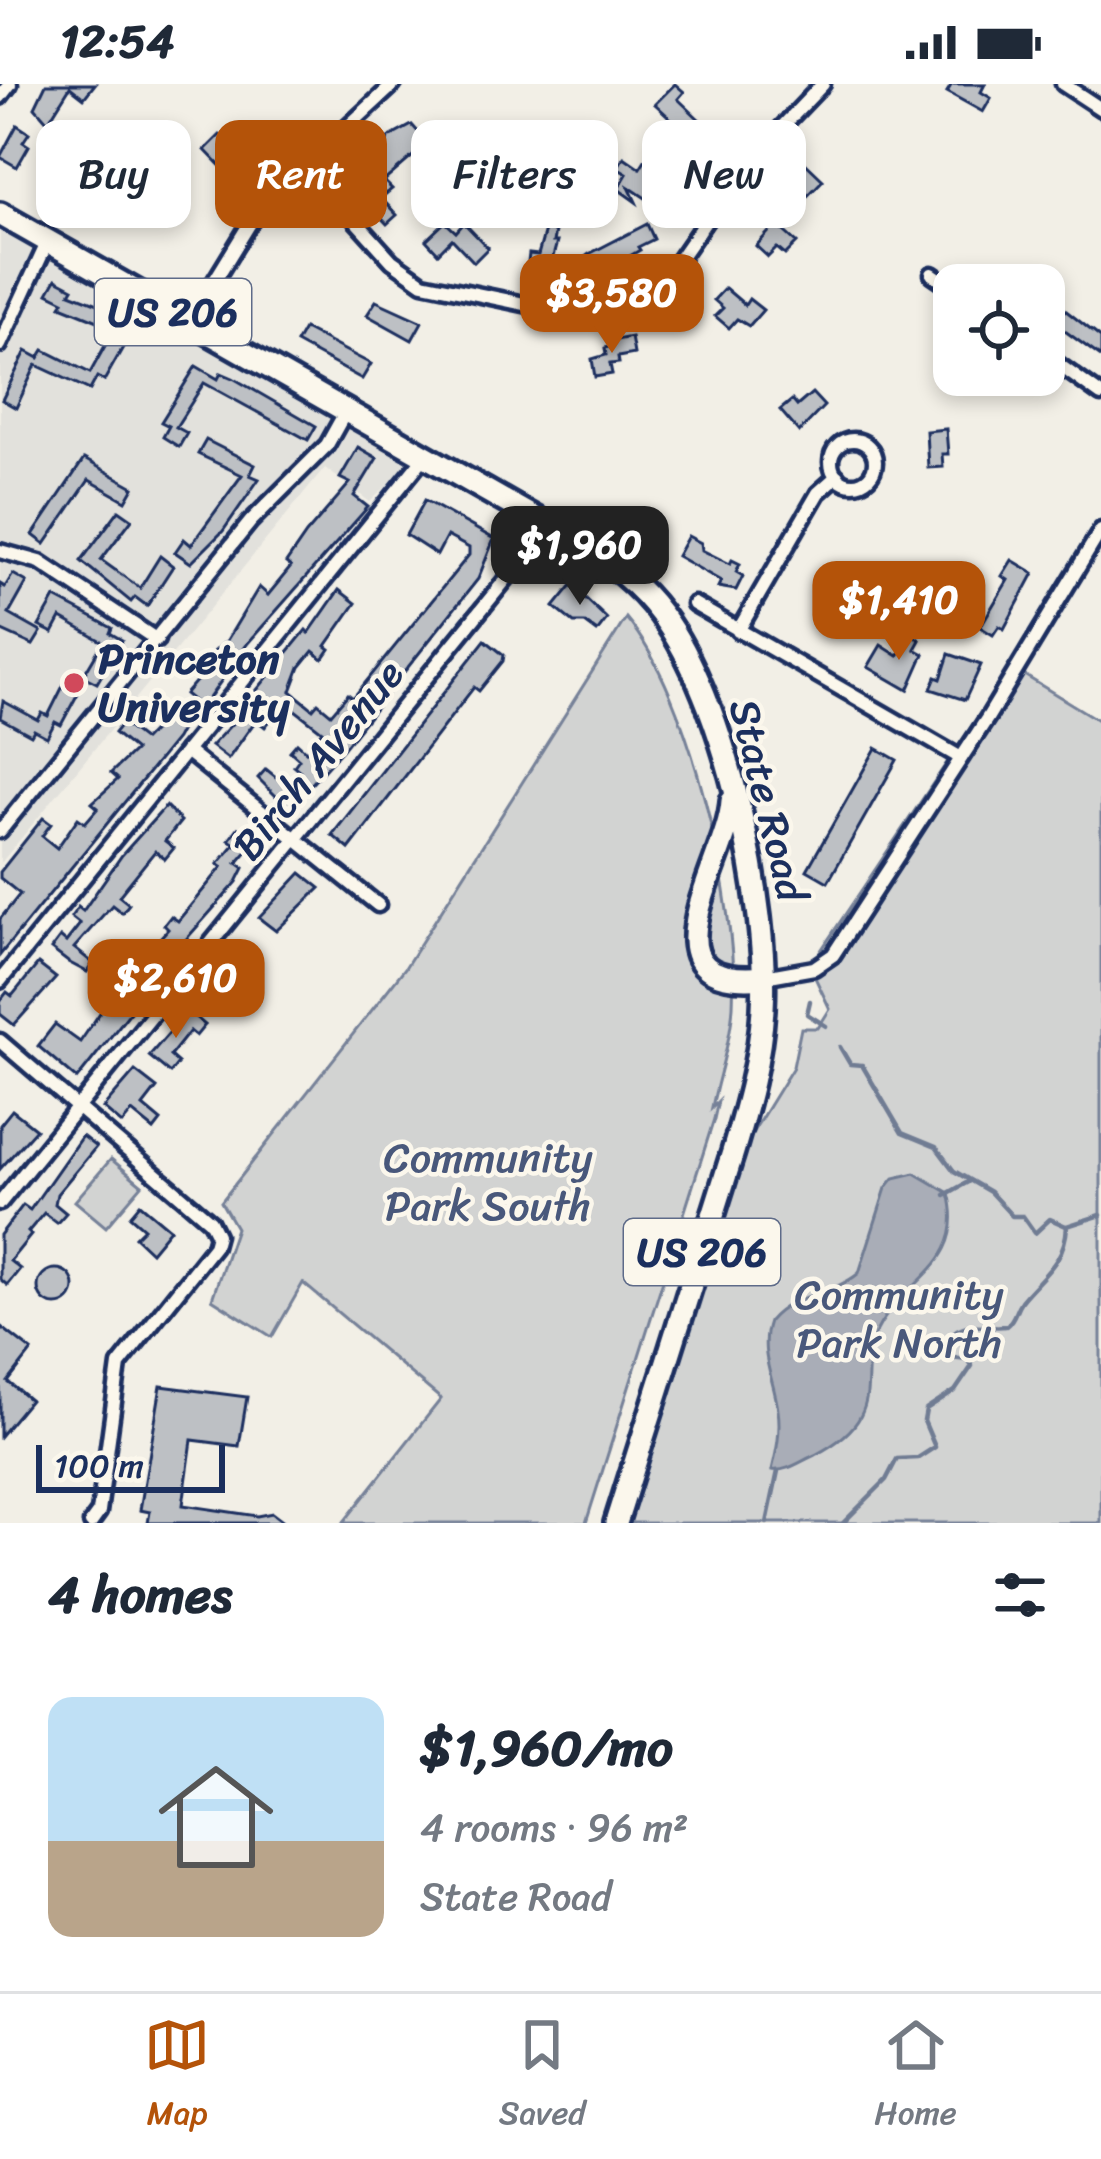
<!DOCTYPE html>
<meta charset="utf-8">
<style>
body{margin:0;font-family:Sriracha,sans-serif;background:#f2f2f3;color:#1f2937;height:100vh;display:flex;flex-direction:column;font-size:45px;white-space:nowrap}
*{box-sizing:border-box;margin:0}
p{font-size:39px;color:#747a83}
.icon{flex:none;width:66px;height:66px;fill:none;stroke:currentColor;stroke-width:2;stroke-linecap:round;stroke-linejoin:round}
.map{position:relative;height:1439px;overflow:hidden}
.details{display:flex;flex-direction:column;background:#fff;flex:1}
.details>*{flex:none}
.top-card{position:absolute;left:36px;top:36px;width:1029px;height:108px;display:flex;gap:24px}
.tools{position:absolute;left:933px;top:180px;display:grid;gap:24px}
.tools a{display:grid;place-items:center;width:132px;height:132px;border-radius:24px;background:#fff;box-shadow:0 6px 18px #0003;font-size:60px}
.scale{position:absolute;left:36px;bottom:30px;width:189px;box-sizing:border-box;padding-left:12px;border:6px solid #1b2f5e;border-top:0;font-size:33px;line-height:42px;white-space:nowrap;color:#1b2f5e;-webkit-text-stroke:9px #fbf7ec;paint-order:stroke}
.price{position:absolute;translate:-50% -102px;padding:0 27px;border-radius:24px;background:#b45309;color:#fff;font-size:39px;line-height:78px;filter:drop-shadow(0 3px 6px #0008)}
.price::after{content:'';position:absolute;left:50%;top:72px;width:36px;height:27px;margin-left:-18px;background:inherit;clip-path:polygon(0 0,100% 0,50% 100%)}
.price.active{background:#222;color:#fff}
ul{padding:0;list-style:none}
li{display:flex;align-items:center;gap:36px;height:300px;padding:0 48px}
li+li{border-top:3px solid #e0e1e3}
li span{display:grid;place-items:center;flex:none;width:336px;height:240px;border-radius:24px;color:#555}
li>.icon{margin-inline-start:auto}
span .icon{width:144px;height:144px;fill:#fffc;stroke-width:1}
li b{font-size:51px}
h2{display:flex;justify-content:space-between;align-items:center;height:144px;padding:0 48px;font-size:51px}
.tag{padding:0 42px;border-radius:24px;background:#fff;box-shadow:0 6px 18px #0003;font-size:42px;line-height:108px}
.tag.active{background:#b45309;color:#fff}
.status{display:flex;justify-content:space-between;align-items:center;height:84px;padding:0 60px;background:#fff;direction:ltr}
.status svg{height:33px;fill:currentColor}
.tab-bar{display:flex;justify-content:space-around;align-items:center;height:168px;border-top:3px solid #e0e1e3;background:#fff;font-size:33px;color:#747a83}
.tab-bar a{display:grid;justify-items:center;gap:6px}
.tab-bar .active{color:#b45309}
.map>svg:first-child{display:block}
.built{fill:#e2e1dc}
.green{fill:#d2d3d2;stroke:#768198;stroke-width:3}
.water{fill:#a9adb7;stroke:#707b93;stroke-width:3}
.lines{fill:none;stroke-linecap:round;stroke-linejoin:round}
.stream{stroke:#707b93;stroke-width:4.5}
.building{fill:#bdc0c4;stroke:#1b2f5e;stroke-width:3}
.street-casing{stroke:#1b2f5e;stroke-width:21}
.highway-casing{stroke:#1b2f5e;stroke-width:30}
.street{stroke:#fbf7ec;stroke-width:12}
.highway{stroke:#fbf7ec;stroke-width:21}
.poi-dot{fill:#d1495b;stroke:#fbf7ec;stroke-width:4.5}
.labels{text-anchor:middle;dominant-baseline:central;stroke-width:9;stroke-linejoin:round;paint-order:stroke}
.shield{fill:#fbf7ec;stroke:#5e6b89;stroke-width:3}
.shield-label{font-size:39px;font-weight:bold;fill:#1b2f5e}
.poi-label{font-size:42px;font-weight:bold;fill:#1b2f5e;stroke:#fbf7ec;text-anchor:start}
.street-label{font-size:42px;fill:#1b2f5e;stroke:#fbf7ec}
.park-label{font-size:42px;fill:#49587b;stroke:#fbf7ec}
</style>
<div class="status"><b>12:54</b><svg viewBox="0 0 49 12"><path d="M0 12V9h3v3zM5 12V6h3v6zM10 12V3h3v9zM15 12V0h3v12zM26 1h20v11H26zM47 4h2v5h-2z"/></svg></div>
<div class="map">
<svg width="1101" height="1439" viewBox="0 0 1101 1439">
<rect width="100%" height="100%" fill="#f2efe6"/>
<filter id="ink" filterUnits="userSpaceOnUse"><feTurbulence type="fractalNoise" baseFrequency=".00833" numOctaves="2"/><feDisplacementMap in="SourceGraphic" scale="24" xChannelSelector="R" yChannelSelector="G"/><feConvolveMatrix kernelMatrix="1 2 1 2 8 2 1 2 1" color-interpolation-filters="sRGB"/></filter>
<g filter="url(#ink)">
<!-- built -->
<polygon class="built" points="0,145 410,379 370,418 325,384 0,780"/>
<!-- green -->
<g class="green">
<path d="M626,534C691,610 738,823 733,922C731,955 719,990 712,1023L718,1017L714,1035L586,1439H343L441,1315L303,1199L272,1253L212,1215L236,1144L221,1118L405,884Z"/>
<polygon points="1011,583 1101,638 1101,1439 624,1439 743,1064 793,983 801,944 818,944 830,925 810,883"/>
<polygon points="111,1075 142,1101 106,1143 75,1117"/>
</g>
<!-- water -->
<path class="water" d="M915,1089L949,1109C966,1173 918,1191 886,1232C844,1287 902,1326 815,1371C801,1377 787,1388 772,1386C777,1366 781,1346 778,1326C774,1294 758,1269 769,1237C793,1208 832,1212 859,1189L886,1104L894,1094Z"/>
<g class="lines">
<!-- stream -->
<g class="stream">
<polyline points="810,917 807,930 826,942"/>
<polyline points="840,963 850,980 862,981 902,1049 936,1063 954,1087 990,1108 1012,1132 1023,1132 1035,1149 1050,1135 1066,1142"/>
<polyline points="945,1111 968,1098"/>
<polyline points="767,1439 778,1387"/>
<path d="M843,1439L886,1396L897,1375L918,1374L935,1363L924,1337L926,1326L955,1307L972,1282L968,1275L950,1273L946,1260C958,1232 983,1245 1006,1242C1016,1234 1014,1227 1021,1217C1041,1192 1065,1179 1067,1142L1101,1131"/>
</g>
</g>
<!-- building -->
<g class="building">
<polygon points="46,0 95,0 84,14 70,3 48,38 35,23"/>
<polygon points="675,0 684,8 678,15 701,37 687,51 678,42 668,53 659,44 669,33 655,20"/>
<polygon points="952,0 985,0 981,8 991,14 983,28 947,8"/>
<polygon points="17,41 29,49 23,58 29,62 17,83 0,73"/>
<polygon points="412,41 428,59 384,97 392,105 381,114 397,131 387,140 351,102 384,72 388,54"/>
<polygon points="220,51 242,73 226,88 205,66"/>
<polygon points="624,73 640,84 645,76 667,90 661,99 676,108 667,121 659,116 656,121 629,103 636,118 618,105 627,90 617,84"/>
<polygon points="800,74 823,96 790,130 764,105"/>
<polygon points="141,78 170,92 156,114 129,97"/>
<polygon points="86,90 108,102 94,126 88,123 86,127 72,114"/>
<polygon points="445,138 456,148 464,139 488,164 474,178 452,155 438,169 426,156"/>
<polygon points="647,140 654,155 638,163 640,166 599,190 595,181 589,184 584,174 589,170"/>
<polygon points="776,140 797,159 785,171 777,164 768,173 756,162"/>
<polygon points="545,146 555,147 553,158 557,158 548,191 527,187 529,170 538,171"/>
<polygon points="56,195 73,204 70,209 106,223 98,237 61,222 64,217 48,209"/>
<polygon points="1044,199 1061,213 1056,219 1101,254 1101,273 1044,232"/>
<polygon points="725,204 745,221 749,215 763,226 749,242 737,235 729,244 715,232 723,224 714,216"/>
<polygon points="376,217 422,238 412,256 367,231"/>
<polygon points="109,235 124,244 119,254 126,258 104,297 97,293 90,306 36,281 16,324 2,316 26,267 39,274 44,266 90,289 111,251 103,246"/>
<polygon points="304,245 371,280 362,295 296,259"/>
<polygon points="631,253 634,270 618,273 619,279 610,280 612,290 595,293 592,275 606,271 605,264 612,262 611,257"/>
<polygon points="196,282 218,295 221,289 233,294 316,342 308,356 204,299 176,343 187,349 179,363 163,353 169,342 161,338"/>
<polygon points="812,309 824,322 799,348 780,326 792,316 797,322"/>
<polygon points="946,345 948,370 942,370 943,383 928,384 926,347"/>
<polygon points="206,356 255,381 250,391 259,395 223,447 191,479 175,468 184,455 191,461 242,391 198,370"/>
<polygon points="358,363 377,374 354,412 368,423 248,559 202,624 185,610 204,588 198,582 227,556 259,503 268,511 291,483 286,479 306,450 350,399 340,394"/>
<polygon points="84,375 134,403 126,417 89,396 45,460 33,451"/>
<polygon points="425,416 494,455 478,495 343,665 289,725 258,694 266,685 287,702 300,687 294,682 299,675 290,667 297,659 306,667 322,647 285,618 265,643 255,635 265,622 252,612 306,546 309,549 339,506 356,519 326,562 330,565 323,575 313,567 300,583 291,607 313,625 318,619 331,630 348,610 353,614 469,471 469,464 447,452 437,471 406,451"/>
<polygon points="119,426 132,435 101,476 140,504 160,472 173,482 147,522 135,513 131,518 81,477"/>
<polygon points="688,452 701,459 702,466 730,480 732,476 740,480 736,488 743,492 736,506 718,503 721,497 677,472"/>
<polygon points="1012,476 1034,489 1004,545 999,542 993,551 980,543 1008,496 1002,492"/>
<polygon points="13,490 27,498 9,530 41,548 33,561 0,546 0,500 5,503"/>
<polygon points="577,495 587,504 582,511 607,535 597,548 585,539 574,539 554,523"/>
<polygon points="55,514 112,544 110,549 122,556 97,599 83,592 103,558 61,534 53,549 39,542"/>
<polygon points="911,550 920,556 915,565 924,570 908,606 868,583 881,561 898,572"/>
<polygon points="485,556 504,571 503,577 479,607 474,603 349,765 332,751"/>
<polygon points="949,570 981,581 965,616 931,605 936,593 941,595"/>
<polygon points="68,592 83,600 61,641 55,638 47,653 34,646 31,651 0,634 3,617 38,636 42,629 48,632"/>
<polygon points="171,628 184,640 176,655 0,871 0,835 20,810 0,794 0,788 43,734 51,740 42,752 57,764 78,734 85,739 98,724 92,719 118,695 111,689 135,666 114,649 122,639 144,656"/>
<polygon points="242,629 254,639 228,675 211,662"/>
<polygon points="876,664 897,676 828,798 807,786"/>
<polygon points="166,722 181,737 165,757 174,764 165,775 155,767 119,812 129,820 122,829 112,821 74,864 93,879 87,888 68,878 51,865 60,853 66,858 80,840 71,833 78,823 83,827 122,771"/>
<polygon points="238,744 255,758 237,779 244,784 237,798 181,861 184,863 162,890 142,874 168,845 164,841 171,832 178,837 222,783 218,780 235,760 229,756"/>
<polygon points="301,789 320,804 276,847 259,834"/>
<polygon points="235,873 247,882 214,923 201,913"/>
<polygon points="38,880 56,894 14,941 0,930 0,917 7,908 12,912"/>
<polygon points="119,901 139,917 77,995 38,962 55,940 80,958"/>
<polygon points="188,927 205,941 196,952 190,947 170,972 178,979 170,989 149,972"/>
<polygon points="135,987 157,1004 143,1022 161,1037 154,1046 132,1028 122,1040 103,1024"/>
<polygon points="12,1026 36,1045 0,1085 0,1041"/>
<polygon points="82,1052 96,1063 57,1110 55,1120 66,1129 57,1139 44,1129 28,1148 31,1151 10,1177 20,1185 7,1201 0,1195 0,1151 23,1121 30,1126"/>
<polygon points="140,1120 170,1145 151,1168 135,1153 144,1144 130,1132"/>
<circle cx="56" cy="1203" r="18"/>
<polygon points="0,1242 32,1267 8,1298 30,1316 0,1352"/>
<polygon points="161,1302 247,1313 239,1362 192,1356 183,1421 257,1432 272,1429 285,1439 148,1439 150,1428 140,1426"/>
</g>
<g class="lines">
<defs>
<g id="street">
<polyline points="1063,0 1101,25"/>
<polyline points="0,13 10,0"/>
<polyline points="304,80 392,177 423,199 558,227 601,225 667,193 741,86 823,0"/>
<polyline points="932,190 954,205"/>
<polyline points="190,237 258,126 394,0"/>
<polyline points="0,261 48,157"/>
<polyline points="1044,270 1101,311"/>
<circle cx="853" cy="378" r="22"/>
<polyline points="0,467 40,478 157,556"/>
<polyline points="694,520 961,674"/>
<polyline points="738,547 818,409 837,392"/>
<polyline points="186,667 378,821"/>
<polyline points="0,747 251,437 327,361 347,325"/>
<polyline points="764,893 814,884 833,871 988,633 1101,446"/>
<polyline points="0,897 426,371"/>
<polyline points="0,957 210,1137 217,1151 214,1162 119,1281 99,1428 91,1439"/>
<polyline points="0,1119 550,441"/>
</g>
<g id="highway">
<path d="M0,130L589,465C620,485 648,509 668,540C727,627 769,820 763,925C760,975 747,1021 733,1068L616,1439"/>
<path d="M732,717C729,777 632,906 764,893"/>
</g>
</defs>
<!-- street casing -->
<use href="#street" class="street-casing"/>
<!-- highway casing -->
<use href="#highway" class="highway-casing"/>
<!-- street -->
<use href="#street" class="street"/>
<!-- highway -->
<use href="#highway" class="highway"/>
</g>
</g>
<!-- markers -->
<circle class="poi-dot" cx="74" cy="599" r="12"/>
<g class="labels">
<!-- shield labels -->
<g class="shield">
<rect x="95" y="195" width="156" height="66" rx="9"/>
<rect x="624" y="1135" width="156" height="66" rx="9"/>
</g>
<g class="shield-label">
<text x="173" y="228">US 206</text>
<text x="702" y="1168">US 206</text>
</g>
<!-- poi labels -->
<g class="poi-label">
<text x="98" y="575">Princeton<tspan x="98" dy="48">University</tspan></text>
</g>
<!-- street labels -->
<g class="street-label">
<text transform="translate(318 676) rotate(-51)">Birch Avenue</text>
<text transform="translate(768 716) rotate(76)">State Road</text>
</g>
<!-- park labels -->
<g class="park-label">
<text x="488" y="1074">Community<tspan x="488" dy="48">Park South</tspan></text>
<text x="899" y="1211">Community<tspan x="899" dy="48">Park North</tspan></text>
</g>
</g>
</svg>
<div class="tools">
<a><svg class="icon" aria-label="locate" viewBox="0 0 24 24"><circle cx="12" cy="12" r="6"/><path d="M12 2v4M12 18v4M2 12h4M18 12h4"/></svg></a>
</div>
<div class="scale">100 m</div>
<b class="price" style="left:612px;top:272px">$3,580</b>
<b class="price active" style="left:580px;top:524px">$1,960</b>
<b class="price" style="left:899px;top:579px">$1,410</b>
<b class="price" style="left:176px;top:957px">$2,610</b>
<div class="top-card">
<a class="tag">Buy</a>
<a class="tag active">Rent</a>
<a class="tag">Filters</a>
<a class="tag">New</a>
</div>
</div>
<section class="details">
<h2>4 homes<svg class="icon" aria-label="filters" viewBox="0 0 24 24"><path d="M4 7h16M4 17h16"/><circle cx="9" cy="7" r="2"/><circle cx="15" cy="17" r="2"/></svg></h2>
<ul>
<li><span style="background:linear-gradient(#bfe0f5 60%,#b9a48a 0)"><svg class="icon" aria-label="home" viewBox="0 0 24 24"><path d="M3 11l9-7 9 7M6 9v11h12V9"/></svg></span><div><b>$1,960/mo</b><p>4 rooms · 96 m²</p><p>State Road</p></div></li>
</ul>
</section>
<nav class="tab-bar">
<a class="active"><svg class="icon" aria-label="map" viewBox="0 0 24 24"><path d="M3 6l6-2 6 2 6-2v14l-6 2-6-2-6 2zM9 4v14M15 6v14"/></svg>Map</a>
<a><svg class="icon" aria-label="saved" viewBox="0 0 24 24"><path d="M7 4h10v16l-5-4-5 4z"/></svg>Saved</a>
<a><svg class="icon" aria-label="home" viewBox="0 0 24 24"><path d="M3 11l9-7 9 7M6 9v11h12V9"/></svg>Home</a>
</nav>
